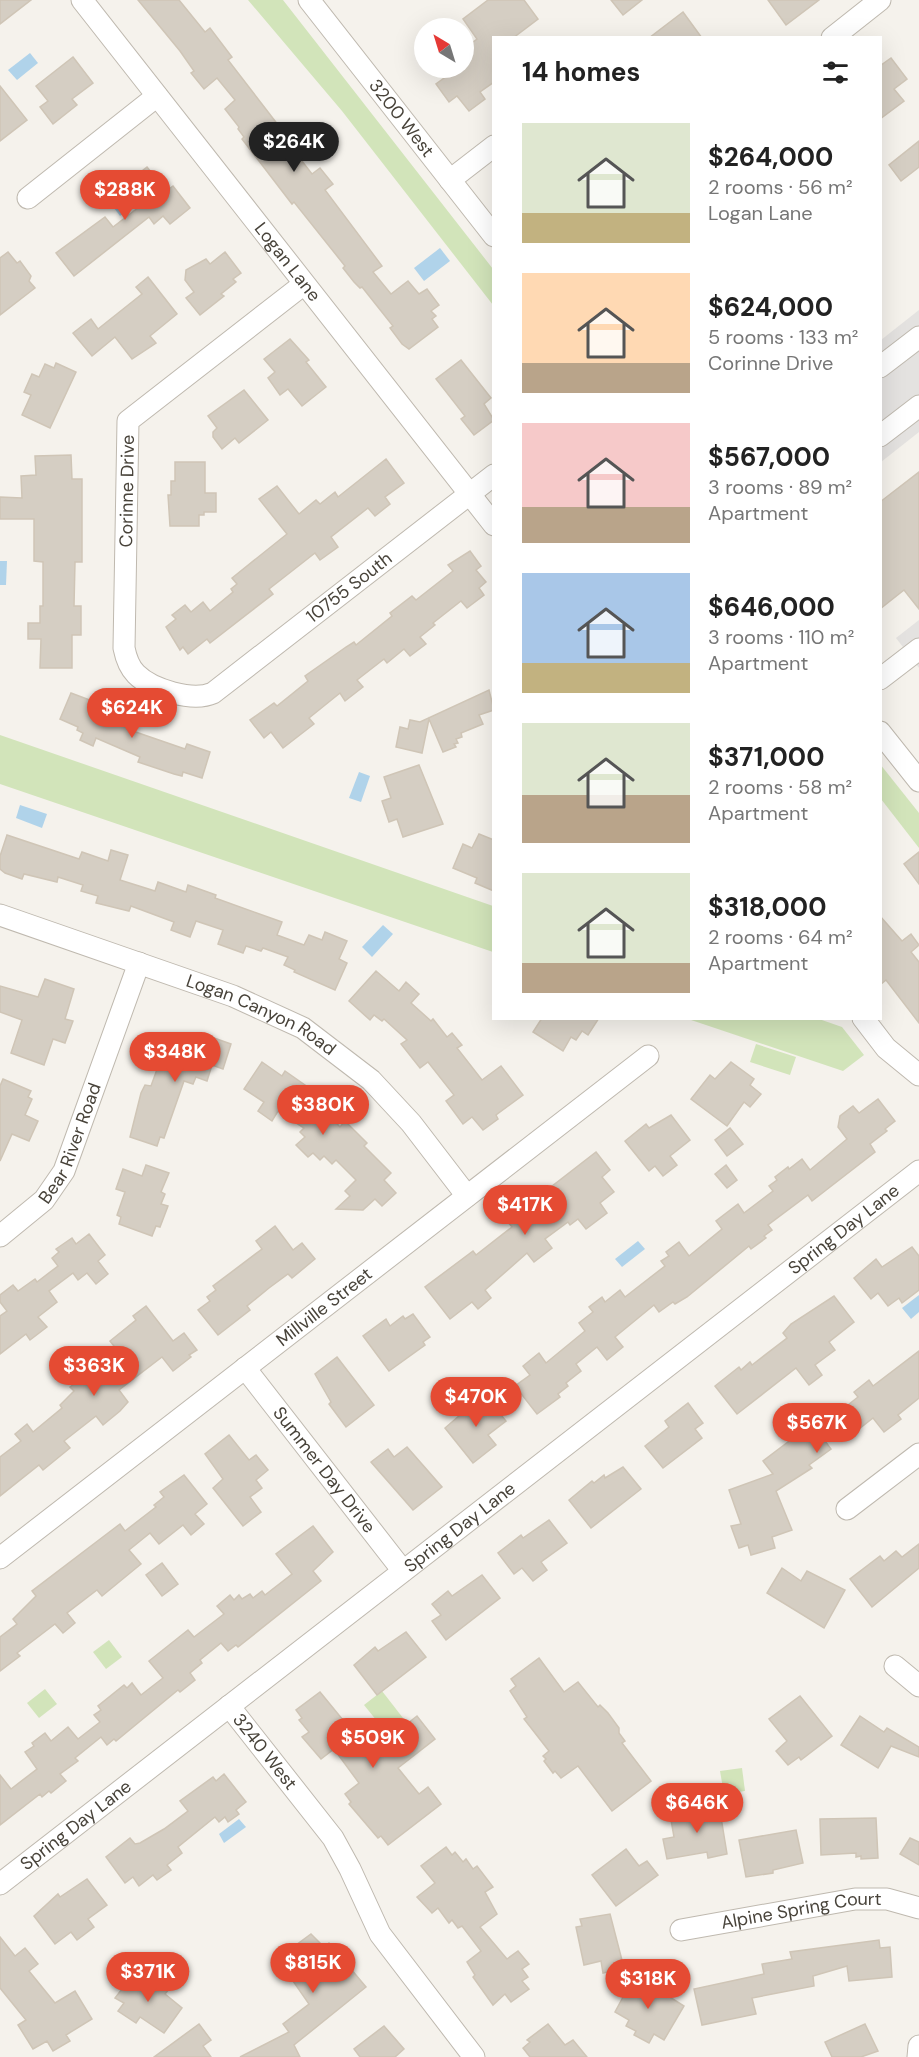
<!DOCTYPE html>
<meta charset="utf-8">
<style>
body{margin:0;font-family:"DM Sans",sans-serif;background:#f2f2f2;color:#222;height:100vh;display:flex;flex-direction:column;font-size:22px;white-space:nowrap}
*{box-sizing:border-box;margin:0}
p{font-size:20px;color:#767676}
.icon{flex:none;width:33px;height:33px;fill:none;stroke:currentColor;stroke-width:2;stroke-linecap:round;stroke-linejoin:round}
.map{position:relative;flex:1;overflow:hidden}
.panel{position:absolute;left:492px;top:36px;width:390px;height:984px;display:flex;flex-direction:column;background:#fff;border-radius:0px;box-shadow:0 6px 24px #0002}
.panel>*{flex:none}
.needle{width:39px;rotate:322deg}
.buttons{position:absolute;left:414px;top:18px;display:grid;gap:12px}
.buttons a{display:grid;place-items:center;width:60px;height:60px;border-radius:50%;background:#fff;box-shadow:0 6px 24px #0002;font-size:30px}
.price{position:absolute;translate:-50% -51px;padding:0 14px;border-radius:21px;background:#e54b33;color:#fff;font-size:20px;line-height:39px;filter:drop-shadow(0 2px 3px #0008)}
.price::after{content:'';position:absolute;left:50%;top:36px;width:18px;height:14px;margin-left:-9px;background:inherit;clip-path:polygon(0 0,100% 0,50% 100%)}
.price.on{background:#222;color:#fff}
ul{padding:0;list-style:none}
li{display:flex;align-items:center;gap:18px;height:150px;padding:0 30px}
li span{display:grid;place-items:center;flex:none;width:168px;height:120px;border-radius:0px;color:#555}
li>.icon{margin-inline-start:auto}
span .icon{width:72px;height:72px;fill:#fffc;stroke-width:1}
li b{font-size:26px}
h2{display:flex;justify-content:space-between;align-items:center;height:72px;padding:0 30px;font-size:26px}
.map>svg:first-child{display:block}
.green{fill:#d2e4ba}
.parking{fill:#e4e2e0}
.water{fill:#b0d3ea}
.building{fill:#d5cec3;stroke:#cfc5b6;stroke-width:1.5}
.lines{fill:none;stroke-linecap:round;stroke-linejoin:round}
.minor-casing{stroke:#bfb9af;stroke-width:23}
.minor{stroke:#fff;stroke-width:21}
.labels{text-anchor:middle;dominant-baseline:central;stroke-width:4.5;stroke-linejoin:round;paint-order:stroke}
.street-label{font-size:18px;fill:#48433a;stroke:#fff}
</style>
<div class="map">
<svg width="919" height="2057" viewBox="0 0 919 2057">
<rect width="100%" height="100%" fill="#f5f2ec"/>
<!-- green -->
<g class="green">
<polygon points="248,0 283,0 493,269 493,305 342,111"/>
<polygon points="0,735 493,906 493,952 0,784"/>
<polygon points="880,764 919,813 919,848 881,799"/>
<polygon points="688,1019 819,1019 842,1027 864,1055 843,1071"/>
<polygon points="756,1044 796,1057 790,1075 750,1062"/>
<polygon points="109,1640 122,1657 106,1669 93,1652"/>
<polygon points="45,1689 57,1704 39,1718 27,1703"/>
<polygon points="382,1691 403,1718 386,1732 364,1705"/>
<polygon points="742,1768 745,1791 724,1794 720,1771"/>
</g>
<!-- parking -->
<g class="parking">
<polygon points="919,310 919,432 881,462 881,340"/>
<polygon points="919,620 919,668 896,638"/>
</g>
<!-- water -->
<g class="water">
<polygon points="30,53 38,63 17,80 8,70"/>
<polygon points="113,183 132,207 120,216 102,192"/>
<polygon points="440,248 450,261 424,281 414,268"/>
<polygon points="0,561 7,561 6,585 0,585"/>
<polygon points="359,772 370,776 361,802 349,798"/>
<polygon points="20,805 47,814 42,828 16,818"/>
<polygon points="383,925 393,934 372,957 362,947"/>
<polygon points="638,1241 645,1249 622,1267 615,1259"/>
<polygon points="919,1295 919,1312 911,1319 902,1308"/>
<polygon points="239,1819 246,1827 224,1843 219,1834"/>
</g>
<!-- building -->
<g class="building">
<polygon points="0,0 31,0 0,24"/>
<polygon points="138,0 179,0 205,32 210,28 232,57 228,60 285,134 274,143 294,168 302,161 312,174 320,168 333,184 325,190 382,266 373,272 391,294 408,281 419,294 427,289 439,305 431,311 436,316 432,319 438,327 409,349 402,344 390,328 393,326 362,287 360,288 354,282 343,268 345,266 294,202 292,204 242,139 244,137 238,129 239,127 225,109 235,100 217,78 204,89 191,73 194,71 180,51"/>
<polygon points="488,0 524,0 538,19 513,38 494,38 494,82 480,92 485,99 469,111 457,96 449,102 436,84 458,68 464,68 464,49 477,39 463,19"/>
<polygon points="611,0 642,0 623,15"/>
<polygon points="768,0 819,0 786,25"/>
<polygon points="683,12 702,38 649,38"/>
<polygon points="73,57 93,83 72,99 77,105 53,124 40,107 48,101 36,86"/>
<polygon points="891,58 907,79 894,89 904,101 880,119 880,66"/>
<polygon points="0,86 27,120 0,141"/>
<polygon points="919,141 919,167 901,181 889,165"/>
<polygon points="147,167 166,191 173,186 190,208 170,224 163,216 154,224 149,217 74,276 56,253 105,217 113,227 139,207 123,186"/>
<polygon points="8,252 17,263 20,261 31,276 29,281 35,288 0,315 0,258"/>
<polygon points="225,252 241,273 233,279 236,282 221,294 224,296 200,315 186,298 194,292 185,280 186,270 206,259 210,264"/>
<polygon points="148,277 177,314 150,336 156,343 132,359 115,337 92,356 73,333 91,319 98,329 142,294 136,287"/>
<polygon points="290,339 309,360 306,362 326,387 302,406 288,389 280,395 268,378 275,372 264,359"/>
<polygon points="461,360 491,398 484,404 494,420 474,435 461,419 465,416 436,379"/>
<polygon points="56,363 76,372 50,428 22,415 31,395 24,392 32,374 39,377 45,364 54,368"/>
<polygon points="244,390 268,420 239,443 235,438 222,449 213,437 213,432 217,428 208,416"/>
<polygon points="71,455 72,479 82,479 82,562 75,562 74,606 81,606 81,635 72,635 72,668 40,668 41,639 28,639 28,623 40,623 40,606 43,606 43,562 34,561 34,519 0,519 0,497 22,498 21,476 36,475 35,456"/>
<polygon points="386,459 404,483 385,497 390,504 375,516 368,508 331,537 338,547 320,560 315,553 269,589 273,594 210,643 207,639 188,654 183,647 180,650 166,627 176,619 172,615 185,605 191,612 203,602 210,611 233,592 231,589 237,584 232,578 287,534 259,499 277,486 299,514 316,500 320,504 335,492 338,497"/>
<polygon points="175,462 205,462 205,493 216,493 216,512 204,512 204,515 199,515 199,526 170,526 168,495 171,495 171,481 175,481"/>
<polygon points="919,472 919,609 904,590 880,609 880,502"/>
<polygon points="470,551 481,566 476,570 486,582 479,588 484,595 467,608 461,601 433,623 435,625 420,637 426,644 410,656 404,649 387,663 384,659 357,680 363,687 345,701 340,693 309,718 314,724 283,748 271,732 264,738 250,720 274,703 277,706 308,681 305,676 346,647 354,642 356,645 392,616 390,613 412,596 416,600 453,571 448,565"/>
<polygon points="489,690 494,710 479,715 483,724 461,733 462,737 456,739 458,743 454,744 456,747 443,752 429,719 422,753 396,747 400,727 408,729 410,720 420,722"/>
<polygon points="71,693 95,702 94,706 121,718 120,720 129,724 127,729 185,749 187,744 210,752 202,778 183,772 182,776 174,774 138,762 140,757 96,738 93,746 80,740 83,733 77,730 78,727 60,719"/>
<polygon points="419,765 443,824 403,837 397,819 389,822 382,801 391,798 384,777"/>
<polygon points="479,834 494,840 494,891 475,883 477,878 453,868 463,844 472,848"/>
<polygon points="7,835 79,859 82,852 108,861 111,850 128,855 120,880 155,891 158,882 186,892 188,885 216,895 215,898 282,922 277,935 304,945 309,935 322,940 325,932 347,941 339,959 347,963 335,990 294,972 295,970 284,965 288,957 263,948 261,951 246,946 243,953 218,944 223,930 196,921 190,937 171,930 174,922 131,906 129,911 96,903 98,896 81,891 83,885 58,877 57,882 24,874 22,879 5,873 0,869 0,856"/>
<polygon points="919,852 919,884 904,864"/>
<polygon points="880,916 902,941 911,934 919,945 911,952 919,962 919,1023 886,980 880,985"/>
<polygon points="376,971 399,991 406,982 419,994 411,1003 431,1021 433,1019 447,1037 452,1033 462,1045 457,1048 482,1080 501,1066 523,1095 496,1115 498,1119 483,1130 472,1117 463,1124 446,1101 454,1095 428,1062 420,1068 401,1044 407,1040 384,1019 382,1021 374,1015 370,1020 349,1001"/>
<polygon points="45,979 74,989 65,1019 73,1021 65,1043 53,1039 44,1065 11,1053 22,1020 0,1012 0,986 38,997"/>
<polygon points="542,1018 599,1018 588,1035 582,1031 576,1040 571,1037 563,1051 533,1032"/>
<polygon points="200,1033 231,1044 223,1069 212,1065 207,1081 196,1077 193,1084 184,1081 164,1138 160,1137 157,1146 130,1137 141,1093 145,1085 151,1086 168,1039 182,1043 184,1038 197,1043"/>
<polygon points="262,1062 282,1076 285,1071 312,1090 308,1097 327,1117 329,1115 340,1127 345,1121 367,1143 364,1146 391,1173 384,1180 396,1193 382,1206 375,1199 363,1210 336,1209 350,1196 345,1191 356,1180 336,1160 332,1164 324,1156 320,1160 313,1153 308,1157 296,1145 305,1137 300,1132 304,1128 278,1111 272,1121 258,1111 264,1102 244,1089"/>
<polygon points="731,1062 754,1079 750,1085 761,1094 750,1107 744,1102 727,1126 691,1099 710,1075 715,1079"/>
<polygon points="3,1079 31,1091 28,1097 32,1099 25,1115 38,1121 29,1141 12,1134 0,1161 0,1086"/>
<polygon points="878,1099 895,1121 885,1129 887,1131 870,1144 875,1152 812,1201 808,1195 768,1225 772,1230 764,1236 766,1238 751,1249 749,1246 687,1297 675,1304 673,1302 659,1312 654,1305 615,1337 623,1347 607,1360 597,1347 576,1364 581,1371 566,1383 568,1386 558,1394 560,1397 537,1414 515,1386 530,1375 523,1366 539,1353 546,1363 585,1331 579,1323 593,1312 589,1307 602,1297 605,1302 620,1290 625,1297 665,1266 661,1261 669,1256 666,1252 679,1242 689,1256 722,1229 716,1221 738,1204 744,1213 773,1191 769,1186 777,1180 775,1177 788,1167 789,1169 802,1159 810,1170 847,1139 838,1127 840,1116 853,1106 859,1113"/>
<polygon points="671,1115 690,1140 670,1156 677,1165 663,1176 655,1166 649,1171 625,1141 646,1124 649,1128"/>
<polygon points="730,1128 743,1144 727,1156 715,1140"/>
<polygon points="596,1152 610,1170 602,1177 614,1192 600,1203 607,1213 586,1229 578,1219 570,1225 568,1222 545,1239 552,1248 534,1262 527,1253 485,1290 491,1298 478,1309 472,1302 450,1319 425,1287 473,1251 476,1255 512,1227 507,1221"/>
<polygon points="146,1165 169,1173 161,1192 165,1194 161,1204 168,1206 160,1227 156,1226 152,1236 119,1224 121,1217 117,1215 125,1192 116,1189 123,1169 142,1176"/>
<polygon points="726,1165 737,1180 727,1188 715,1174"/>
<polygon points="275,1226 293,1250 302,1243 315,1259 292,1278 288,1274 269,1288 247,1306 250,1310 218,1335 198,1310 210,1301 207,1297 216,1290 213,1286 262,1249 256,1241"/>
<polygon points="89,1234 105,1255 98,1261 108,1274 96,1284 87,1273 78,1280 73,1273 49,1291 57,1302 38,1317 47,1327 30,1340 26,1334 0,1354 0,1316 7,1311 0,1302 0,1295 13,1285 18,1291 35,1279 37,1282 58,1266 52,1258 59,1252 56,1249 72,1238 76,1244"/>
<polygon points="912,1247 919,1256 919,1290 902,1303 899,1298 888,1306 878,1293 871,1299 854,1278 876,1259 882,1267"/>
<polygon points="834,1296 854,1322 829,1342 835,1350 815,1365 822,1375 809,1385 796,1368 737,1414 715,1386 739,1367 741,1370 750,1362 752,1365 787,1338 783,1333 791,1324"/>
<polygon points="146,1306 173,1341 184,1333 197,1350 189,1355 191,1357 173,1371 162,1357 119,1390 128,1402 120,1411 103,1425 96,1416 64,1441 70,1448 43,1470 39,1465 0,1496 0,1457 21,1441 15,1434 27,1424 33,1432 62,1408 60,1405 74,1391 70,1387 81,1379 84,1382 93,1375 99,1382 126,1361 110,1341 136,1320 133,1316"/>
<polygon points="413,1314 430,1337 423,1342 425,1345 389,1371 363,1336 386,1319 390,1326 403,1316 405,1319"/>
<polygon points="919,1351 919,1398 898,1415 901,1419 884,1432 873,1418 859,1429 853,1421 825,1441 831,1449 809,1465 812,1468 776,1491 792,1530 772,1537 775,1548 751,1555 748,1545 739,1548 731,1526 741,1524 729,1490 773,1474 763,1461 825,1414 830,1419 858,1397 854,1392 869,1380 873,1386"/>
<polygon points="337,1357 374,1405 346,1427 329,1404 331,1402 315,1374"/>
<polygon points="486,1396 506,1421 488,1435 496,1445 473,1463 445,1428 460,1415 457,1412 476,1397 479,1402"/>
<polygon points="688,1403 703,1423 695,1429 702,1438 663,1468 645,1446 669,1427 665,1421"/>
<polygon points="229,1435 249,1460 256,1455 268,1470 256,1480 262,1488 250,1497 261,1512 243,1526 213,1488 223,1479 205,1454"/>
<polygon points="407,1447 442,1487 413,1510 371,1462 388,1449 394,1457"/>
<polygon points="623,1467 641,1489 591,1528 569,1500 592,1481 594,1483 604,1475 605,1478"/>
<polygon points="184,1475 207,1504 195,1514 204,1524 191,1535 183,1525 159,1544 150,1533 129,1550 141,1564 102,1596 97,1590 67,1613 75,1623 63,1633 55,1624 17,1653 20,1656 0,1671 0,1637 17,1624 13,1619 36,1596 32,1591 112,1530 120,1524 125,1531 156,1507 154,1505 164,1497 160,1492"/>
<polygon points="549,1520 567,1543 541,1562 547,1570 533,1581 522,1568 514,1574 498,1553 521,1535 523,1538"/>
<polygon points="313,1526 333,1552 313,1571 321,1581 238,1647 236,1645 228,1651 221,1643 200,1660 202,1663 190,1673 195,1680 180,1692 178,1690 116,1741 114,1739 107,1745 101,1737 75,1758 78,1761 60,1774 66,1781 51,1793 49,1791 42,1797 40,1794 0,1825 0,1775 11,1789 37,1769 25,1752 34,1746 32,1743 45,1733 51,1741 68,1727 78,1739 100,1722 94,1715 101,1710 98,1706 124,1685 127,1688 132,1683 141,1695 163,1678 149,1661 188,1630 194,1637 224,1614 217,1606 230,1595 234,1600 239,1595 242,1599 250,1594 253,1598 262,1591 265,1595 292,1574 276,1554"/>
<polygon points="919,1544 919,1568 872,1607 850,1579 880,1556 884,1561 896,1551 902,1557"/>
<polygon points="162,1563 178,1584 162,1596 146,1575"/>
<polygon points="782,1568 801,1581 807,1571 845,1590 824,1628 767,1593"/>
<polygon points="482,1575 500,1598 446,1640 432,1621 441,1615 432,1604 448,1591 452,1596"/>
<polygon points="406,1632 426,1657 377,1695 354,1665 375,1647 378,1651"/>
<polygon points="539,1658 564,1692 578,1682 598,1707 600,1705 608,1713 619,1728 619,1733 625,1741 622,1743 651,1781 612,1811 578,1766 561,1778 555,1771 553,1773 544,1761 546,1759 543,1756 549,1751 524,1719 527,1717 510,1691 516,1686 511,1679"/>
<polygon points="320,1692 370,1753 417,1716 435,1739 398,1768 419,1794 428,1787 441,1804 388,1845 381,1836 378,1838 349,1804 351,1802 345,1794 359,1783 334,1749 321,1759 302,1737 309,1732 299,1720 302,1718 296,1710"/>
<polygon points="800,1696 832,1736 801,1760 799,1757 788,1765 776,1751 787,1741 769,1719"/>
<polygon points="860,1716 884,1732 887,1728 919,1747 919,1757 891,1746 878,1768 841,1745"/>
<polygon points="224,1774 246,1802 236,1810 239,1814 228,1822 225,1817 219,1822 215,1817 178,1847 182,1853 167,1865 171,1870 157,1880 153,1875 139,1886 133,1877 125,1883 106,1857 130,1838 135,1844 140,1843 164,1829 188,1811 180,1801 213,1777 216,1781"/>
<polygon points="719,1805 727,1854 708,1858 707,1852 667,1859 663,1839 674,1837 670,1814"/>
<polygon points="876,1818 878,1858 861,1859 861,1856 856,1857 856,1853 821,1855 820,1819"/>
<polygon points="796,1830 803,1863 773,1870 773,1873 746,1877 739,1840"/>
<polygon points="910,1838 919,1842 919,1865 900,1854"/>
<polygon points="446,1847 452,1855 455,1852 463,1862 466,1859 473,1869 477,1866 493,1887 485,1892 497,1914 480,1927 507,1959 518,1951 529,1964 522,1969 528,1977 522,1981 529,1989 511,2002 505,1994 493,2005 473,1977 475,1975 467,1962 481,1951 462,1926 458,1928 452,1920 449,1923 438,1908 432,1913 417,1897 435,1883 421,1866"/>
<polygon points="626,1849 639,1866 647,1861 658,1875 616,1906 592,1875"/>
<polygon points="87,1879 107,1905 88,1919 94,1927 77,1940 71,1932 55,1944 34,1916 58,1894 60,1897"/>
<polygon points="610,1914 624,1968 603,1973 601,1961 584,1965 576,1927 582,1926 580,1919"/>
<polygon points="311,1934 324,1947 329,1943 366,1987 294,2045 300,2057 240,2057 289,2032 283,2024 309,2004 286,1971 292,1967 284,1957 293,1950 292,1948"/>
<polygon points="0,1937 15,1956 25,1948 38,1964 29,1971 55,2003 75,1991 92,2019 66,2035 70,2041 53,2051 47,2041 33,2049 18,2025 26,2020 0,1988"/>
<polygon points="879,1940 880,1948 890,1947 892,1977 849,1981 847,1966 813,1976 814,1986 752,1998 756,2014 702,2025 694,1989 764,1974 762,1964 792,1959 790,1952"/>
<polygon points="133,1975 150,1986 156,1976 171,1987 165,1994 182,2008 164,2033 140,2017 136,2023 118,2011 124,2003 115,1998"/>
<polygon points="635,1975 684,2006 664,2040 654,2034 649,2043 634,2035 636,2031 626,2026 629,2020 615,2012"/>
<polygon points="199,2024 211,2040 203,2046 211,2057 154,2057"/>
<polygon points="548,2024 565,2045 573,2040 587,2057 530,2057 523,2048 530,2042 527,2040"/>
<polygon points="865,2024 878,2051 861,2057 832,2057 825,2042"/>
<polygon points="384,2026 404,2049 395,2057 360,2057 354,2049"/>
</g>
<g class="lines">
<defs>
<g id="minor">
<path id="s1" d="M82,0L494,525"/>
<path id="s2" d="M309,0L494,236"/>
<polyline points="832,38 880,0"/>
<polyline points="450,180 494,146"/>
<polyline points="28,198 157,96"/>
<path id="s3" d="M304,284L128,421L124,648C126,658 129,667 136,674C152,690 193,702 213,693L494,475"/>
<polyline points="880,367 919,337"/>
<polyline points="880,436 919,406"/>
<polyline points="880,679 919,649"/>
<polyline points="880,732 919,781"/>
<path id="s4" d="M0,915L233,996L303,1028L371,1080L411,1123L467,1196"/>
<polyline points="863,1018 886,1048 919,1075"/>
<path id="s5" d="M0,1236L44,1200L64,1171L139,963"/>
<path id="s6" d="M245,1368L403,1571"/>
<polyline points="847,1509 919,1454"/>
<path id="s7" d="M0,1558L648,1056"/>
<polyline points="895,1666 919,1686"/>
<path id="s8" d="M229,1706L333,1838L350,1869L380,1934L474,2057"/>
<path id="s9" d="M0,1884L919,1171"/>
<path id="s10" d="M681,1930L855,1899H887L919,1908"/>
<polyline points="918,2057 919,2046"/>
</g>
</defs>
<!-- minor casing -->
<use href="#minor" class="minor-casing"/>
<!-- minor -->
<use href="#minor" class="minor"/>
</g>
<g class="labels">
<!-- street labels -->
<g class="street-label">
<text stroke="none"><textPath href="#s2" startOffset="150">3200 West</textPath></text>
<text stroke="none"><textPath href="#s1" startOffset="333">Logan Lane</textPath></text>
<text transform="translate(127 491) rotate(-89)">Corinne Drive</text>
<text stroke="none"><textPath href="#s3" startOffset="734">10755 South</textPath></text>
<text stroke="none"><textPath href="#s4" startOffset="280">Logan Canyon Road</textPath></text>
<text stroke="none"><textPath href="#s5" startOffset="120">Bear River Road</textPath></text>
<text stroke="none"><textPath href="#s9" startOffset="1068">Spring Day Lane</textPath></text>
<text stroke="none"><textPath href="#s7" startOffset="410">Millville Street</textPath></text>
<text stroke="none"><textPath href="#s6" startOffset="129">Summer Day Drive</textPath></text>
<text stroke="none"><textPath href="#s9" startOffset="582">Spring Day Lane</textPath></text>
<text stroke="none"><textPath href="#s8" startOffset="58">3240 West</textPath></text>
<text stroke="none"><textPath href="#s9" startOffset="96">Spring Day Lane</textPath></text>
<text stroke="none"><textPath href="#s10" startOffset="122">Alpine Spring Court</textPath></text>
</g>
</g>
</svg>
<div class="buttons">
<a><svg class="needle" viewBox="-14 -14 28 28"><path d="M0-13l5 13h-10z" fill="#e53935"/><path d="M0 13l5-13h-10z" fill="#767676"/></svg></a>
</div>
<b class="price on" style="left:294px;top:173px">$264K</b>
<b class="price" style="left:125px;top:221px">$288K</b>
<b class="price" style="left:132px;top:739px">$624K</b>
<b class="price" style="left:175px;top:1083px">$348K</b>
<b class="price" style="left:323px;top:1136px">$380K</b>
<b class="price" style="left:525px;top:1236px">$417K</b>
<b class="price" style="left:94px;top:1397px">$363K</b>
<b class="price" style="left:476px;top:1428px">$470K</b>
<b class="price" style="left:817px;top:1454px">$567K</b>
<b class="price" style="left:373px;top:1769px">$509K</b>
<b class="price" style="left:697px;top:1834px">$646K</b>
<b class="price" style="left:313px;top:1994px">$815K</b>
<b class="price" style="left:148px;top:2003px">$371K</b>
<b class="price" style="left:648px;top:2010px">$318K</b>
<section class="panel">
<h2>14 homes<svg class="icon" aria-label="filters" viewBox="0 0 24 24"><path d="M4 7h16M4 17h16"/><circle cx="9" cy="7" r="2"/><circle cx="15" cy="17" r="2"/></svg></h2>
<ul>
<li><span style="background:linear-gradient(#dfe7d0 75%,#c2b280 0)"><svg class="icon" aria-label="home" viewBox="0 0 24 24"><path d="M3 11l9-7 9 7M6 9v11h12V9"/></svg></span><div><b>$264,000</b><p>2 rooms · 56 m²</p><p>Logan Lane</p></div></li>
<li><span style="background:linear-gradient(#ffd9b3 75%,#b9a48a 0)"><svg class="icon" aria-label="home" viewBox="0 0 24 24"><path d="M3 11l9-7 9 7M6 9v11h12V9"/></svg></span><div><b>$624,000</b><p>5 rooms · 133 m²</p><p>Corinne Drive</p></div></li>
<li><span style="background:linear-gradient(#f6c9c9 70%,#b9a48a 0)"><svg class="icon" aria-label="home" viewBox="0 0 24 24"><path d="M3 11l9-7 9 7M6 9v11h12V9"/></svg></span><div><b>$567,000</b><p>3 rooms · 89 m²</p><p>Apartment</p></div></li>
<li><span style="background:linear-gradient(#a9c7e8 75%,#c2b280 0)"><svg class="icon" aria-label="home" viewBox="0 0 24 24"><path d="M3 11l9-7 9 7M6 9v11h12V9"/></svg></span><div><b>$646,000</b><p>3 rooms · 110 m²</p><p>Apartment</p></div></li>
<li><span style="background:linear-gradient(#dfe7d0 60%,#b9a48a 0)"><svg class="icon" aria-label="home" viewBox="0 0 24 24"><path d="M3 11l9-7 9 7M6 9v11h12V9"/></svg></span><div><b>$371,000</b><p>2 rooms · 58 m²</p><p>Apartment</p></div></li>
<li><span style="background:linear-gradient(#dfe7d0 75%,#b9a48a 0)"><svg class="icon" aria-label="home" viewBox="0 0 24 24"><path d="M3 11l9-7 9 7M6 9v11h12V9"/></svg></span><div><b>$318,000</b><p>2 rooms · 64 m²</p><p>Apartment</p></div></li>
</ul>
</section>
</div>
